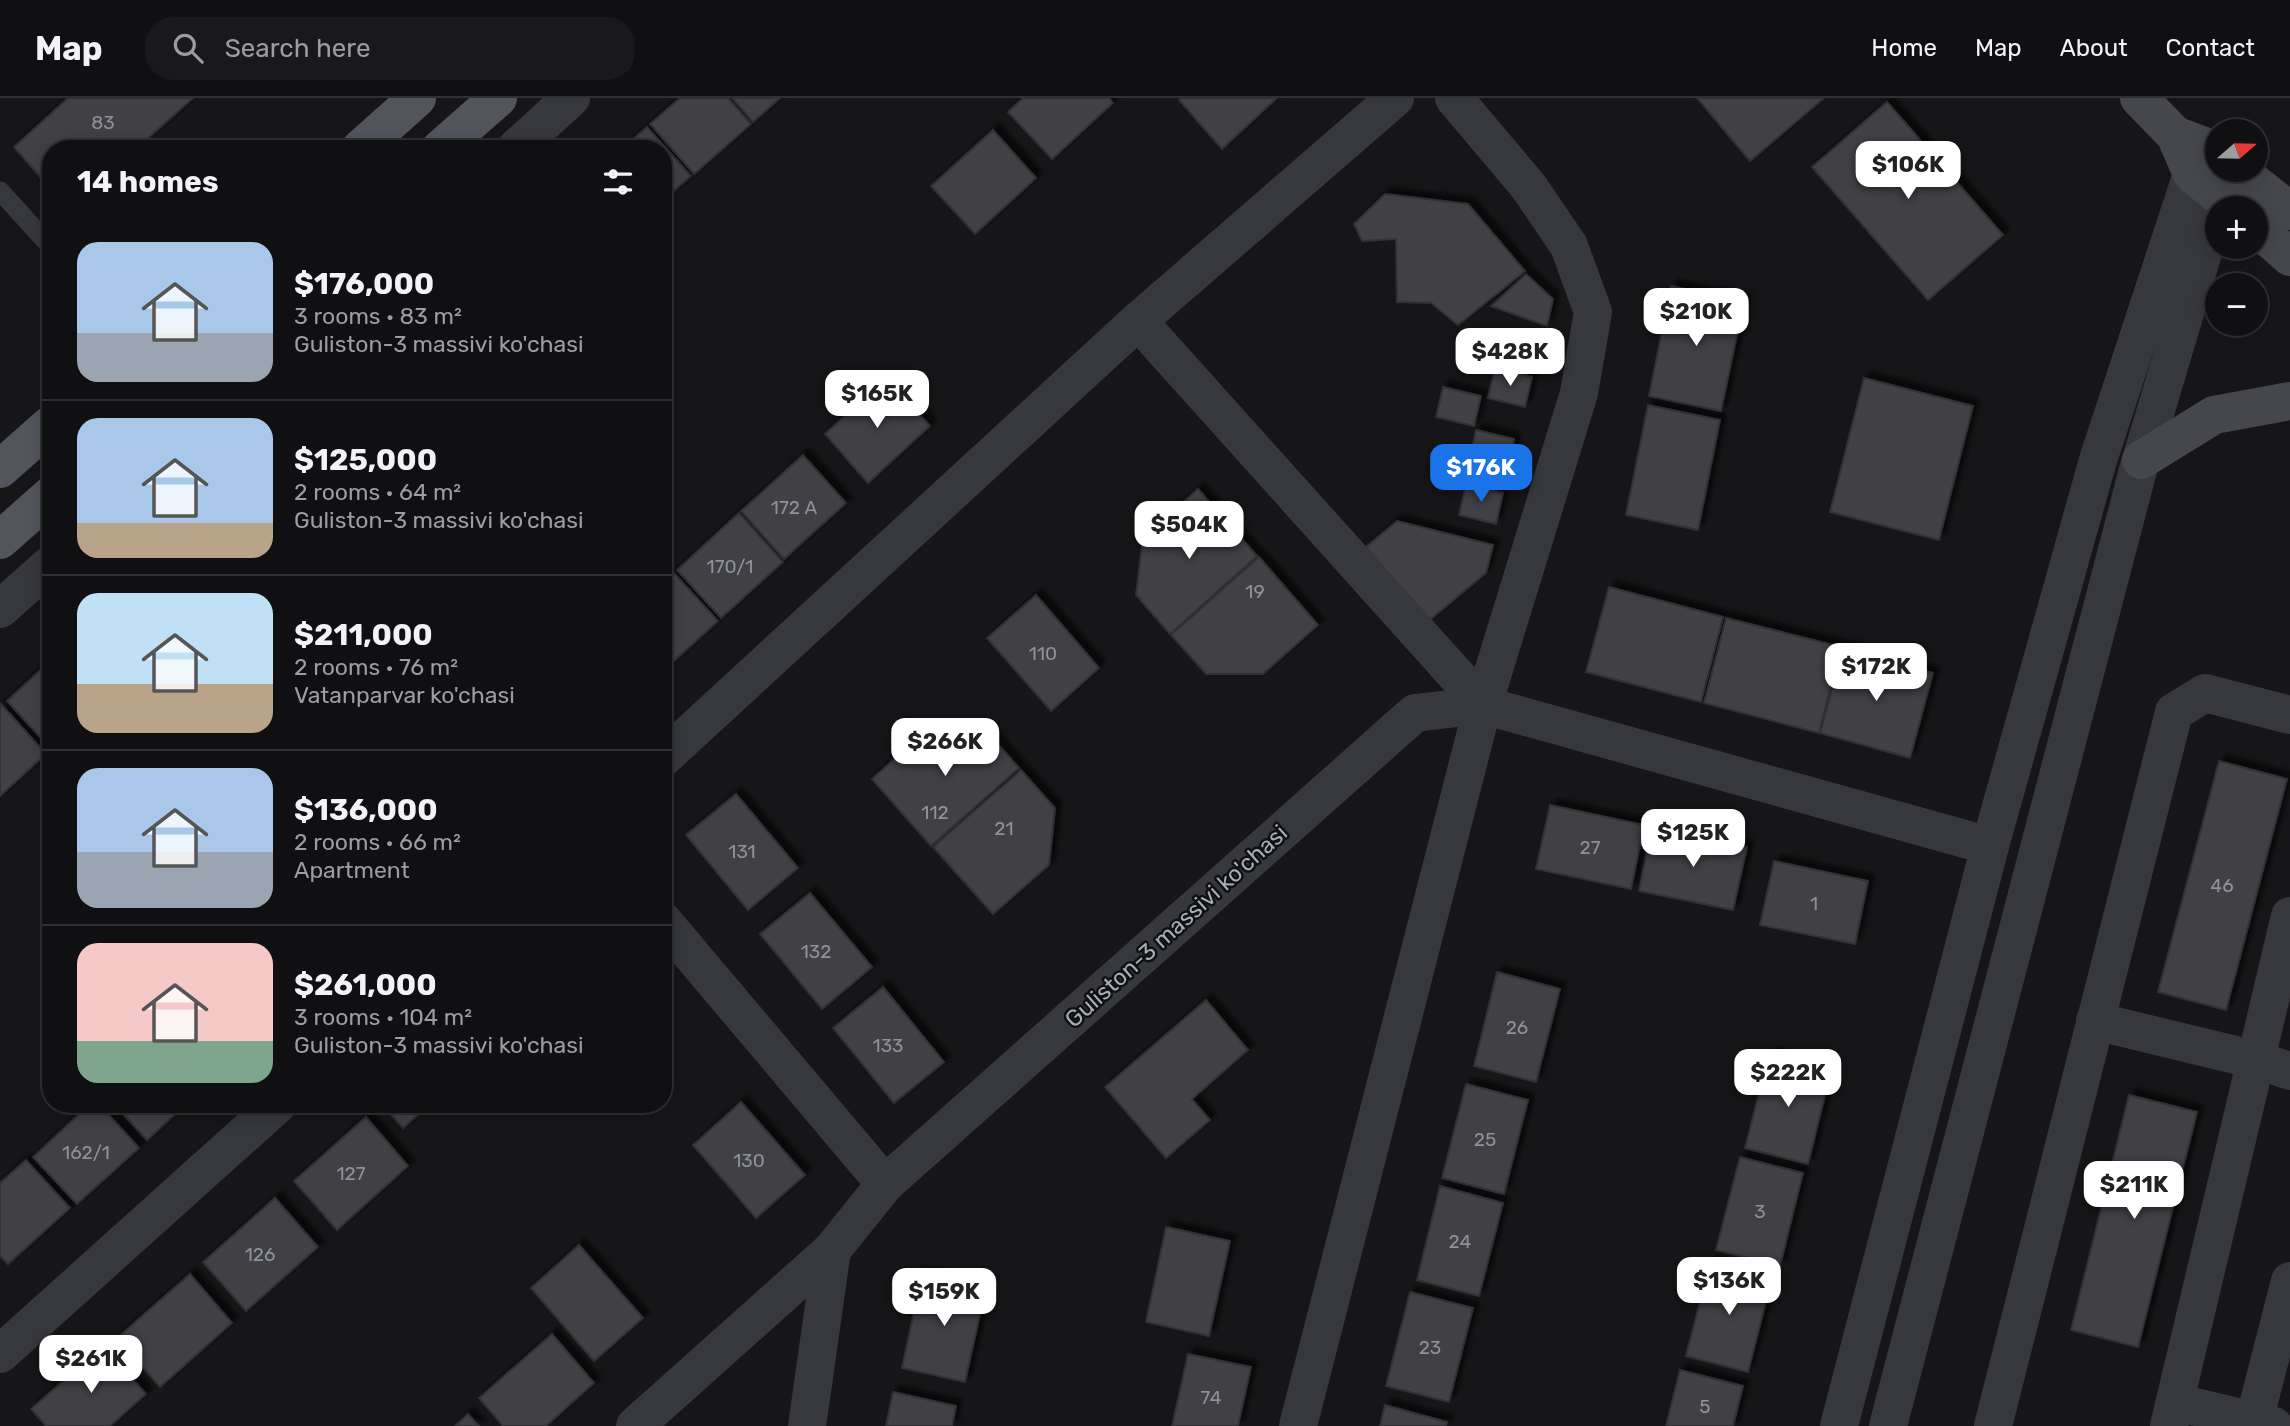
<!DOCTYPE html>
<meta charset="utf-8">
<style>
body{margin:0;font-family:Rubik,sans-serif;background:#19191b;color:#f1f3f6;height:100vh;display:flex;flex-direction:column;font-size:26px;white-space:nowrap}
*{box-sizing:border-box;margin:0}
p{font-size:23px;color:#9c9d9f}
.icon{flex:none;width:38px;height:38px;fill:none;stroke:currentColor;stroke-width:2;stroke-linecap:round;stroke-linejoin:round}
.map{position:relative;flex:1;overflow:hidden}
.drawer{position:absolute;left:42px;top:42px;width:630px;height:973px;display:flex;flex-direction:column;background:#101012;border-radius:28px;box-shadow:0 4px 18px #0003,0 0 0 2px #303032}
.drawer>*{flex:none}
.needle{width:46px;rotate:70deg}
.buttons{position:absolute;left:2205px;top:21px;display:grid;gap:14px}
.buttons a{display:grid;place-items:center;width:63px;height:63px;border-radius:50%;background:#101012;box-shadow:0 4px 18px #0003,0 0 0 2px #303032;font-size:35px}
.price{position:absolute;translate:-50% -60px;padding:0 16px;border-radius:14px;background:#fff;color:#222;font-size:23px;line-height:46px;filter:drop-shadow(0 2px 4px #0008)}
.price::after{content:'';position:absolute;left:50%;top:42px;width:21px;height:16px;margin-left:-10px;background:inherit;clip-path:polygon(0 0,100% 0,50% 100%)}
.price.current{background:#1a73e8;color:#fff}
ul{padding:0;list-style:none}
li{display:flex;align-items:center;gap:21px;height:175px;padding:0 35px}
li+li{border-top:2px solid #303032}
li span{display:grid;place-items:center;flex:none;width:196px;height:140px;border-radius:21px;color:#555}
li>.icon{margin-inline-start:auto}
span .icon{width:84px;height:84px;fill:#fffc;stroke-width:1}
li b{font-size:30px}
h2{display:flex;justify-content:space-between;align-items:center;height:84px;padding:0 35px;font-size:30px}
header{display:flex;align-items:center;gap:42px;box-sizing:border-box;height:98px;padding:0 35px;background:#101012;border-bottom:2px solid #303032}
header strong{font-size:33px}
nav{display:flex;gap:38px;margin-inline-start:auto;font-size:24px}
.search{width:490px;height:63px;background:#19191b;display:flex;align-items:center;gap:18px;box-sizing:border-box;padding:0 24px;border-radius:28px;color:#9c9d9f;font-size:26px}
.map>svg:first-child{display:block}
.building{fill:#404145;stroke:#303034;stroke-width:2;filter:url(#shadow)}
.lines{fill:none;stroke-linecap:round;stroke-linejoin:round}
.service{stroke:#37383d;stroke-width:19}
.minor{stroke:#37383d;stroke-width:38}
.tertiary{stroke:#37383d;stroke-width:38}
.secondary{stroke:#45474d;stroke-width:38}
.primary{stroke:#53555c;stroke-width:38}
.labels{text-anchor:middle;dominant-baseline:central;stroke-width:5;stroke-linejoin:round;paint-order:stroke}
.number-label{font-size:19px;fill:#8e929b}
.street-label{font-size:23px;fill:#a8adb8;stroke:#111113}
</style>
<header>
<strong>Map</strong>
<div class="search"><svg class="icon" aria-label="search" viewBox="0 0 24 24"><circle cx="10" cy="10" r="6"/><path d="M15 15l6 6"/></svg>Search here</div>
<nav><a>Home</a><a>Map</a><a>About</a><a>Contact</a></nav>
</header>
<div class="map">
<svg width="2290" height="1328" viewBox="0 0 2290 1328">
<defs>
<filter id="shadow"><feDropShadow dx="6" dy="-6" stdDeviation="2" flood-color="#0009"/></filter>
</defs>
<rect width="100%" height="100%" fill="#161618"/>
<!-- building -->
<g class="building">
<polygon points="68,0 193,0 136,51 51,51 51,91 14,49"/>
<polygon points="680,0 728,0 751,26 694,76 650,26"/>
<polygon points="732,0 780,0 753,24"/>
<polygon points="1023,0 1109,0 1113,5 1052,61 1008,14"/>
<polygon points="1181,0 1277,0 1222,51 1179,2"/>
<polygon points="1697,0 1824,0 1750,63"/>
<polygon points="1887,4 2003,137 1928,202 1812,69"/>
<polygon points="647,29 691,78 663,102 663,51 622,51"/>
<polygon points="993,32 1036,80 975,136 931,88"/>
<polygon points="1385,96 1468,106 1525,173 1458,227 1431,205 1397,204 1396,141 1362,143 1354,126"/>
<polygon points="1526,176 1553,201 1547,228 1491,208"/>
<polygon points="1671,188 1744,203 1721,313 1649,298"/>
<polygon points="1495,270 1532,279 1525,309 1488,300"/>
<polygon points="886,280 930,328 868,385 825,336"/>
<polygon points="1864,280 1973,308 1939,442 1830,414"/>
<polygon points="1443,289 1481,298 1474,328 1436,319"/>
<polygon points="1648,307 1720,322 1698,432 1626,417"/>
<polygon points="1476,332 1514,341 1504,391 1465,383"/>
<polygon points="803,357 846,405 784,461 741,413"/>
<polygon points="1466,387 1503,395 1496,426 1459,417"/>
<polygon points="1198,391 1257,458 1170,536 1136,497 1143,440"/>
<polygon points="739,415 783,464 721,520 677,472"/>
<polygon points="1397,423 1493,447 1486,475 1427,524 1366,449"/>
<polygon points="1259,459 1318,527 1263,576 1206,576 1171,537"/>
<polygon points="674,475 718,523 663,573 663,485"/>
<polygon points="1609,489 1723,519 1701,604 1586,574"/>
<polygon points="1036,497 1099,570 1051,613 987,540"/>
<polygon points="1726,520 1841,549 1819,635 1704,605"/>
<polygon points="1843,550 1933,575 1910,660 1820,635"/>
<polygon points="51,562 51,651 7,603"/>
<polygon points="1,606 46,656 0,698 0,607"/>
<polygon points="928,631 985,631 1019,670 931,748 872,681"/>
<polygon points="2219,663 2287,681 2226,912 2158,894"/>
<polygon points="1021,672 1055,710 1049,767 993,816 933,749"/>
<polygon points="736,696 798,770 748,812 686,737"/>
<polygon points="1550,707 1644,727 1631,791 1536,771"/>
<polygon points="1652,729 1747,749 1733,812 1639,793"/>
<polygon points="1774,763 1868,783 1855,846 1760,827"/>
<polygon points="810,795 872,869 822,911 760,836"/>
<polygon points="1497,874 1560,891 1536,984 1474,968"/>
<polygon points="883,889 944,964 894,1005 833,930"/>
<polygon points="1206,902 1248,952 1192,1001 1210,1022 1166,1060 1105,989"/>
<polygon points="1769,956 1831,973 1808,1066 1745,1050"/>
<polygon points="1466,986 1528,1002 1504,1096 1442,1080"/>
<polygon points="2129,997 2197,1014 2138,1249 2071,1232"/>
<polygon points="741,1004 805,1077 756,1120 693,1047"/>
<polygon points="90,1006 99,1006 139,1050 77,1106 33,1059"/>
<polygon points="114,1006 186,1006 147,1042"/>
<polygon points="382,1006 430,1006 403,1030"/>
<polygon points="366,1019 408,1068 337,1132 294,1083"/>
<polygon points="1740,1059 1803,1075 1780,1168 1716,1152"/>
<polygon points="26,1062 70,1110 8,1166 0,1158 0,1085"/>
<polygon points="1440,1088 1503,1105 1479,1198 1417,1182"/>
<polygon points="275,1100 318,1149 246,1213 203,1164"/>
<polygon points="1166,1129 1230,1143 1209,1238 1146,1224"/>
<polygon points="579,1147 643,1220 594,1263 531,1190"/>
<polygon points="1710,1164 1772,1180 1748,1274 1686,1258"/>
<polygon points="190,1176 232,1225 160,1289 117,1240"/>
<polygon points="922,1176 986,1189 965,1284 902,1270"/>
<polygon points="1410,1194 1473,1210 1449,1304 1386,1288"/>
<polygon points="552,1236 594,1285 546,1328 503,1328 479,1300"/>
<polygon points="103,1248 146,1296 110,1328 46,1328 31,1311"/>
<polygon points="1188,1256 1251,1269 1238,1328 1172,1328"/>
<polygon points="1680,1272 1743,1288 1733,1328 1666,1328"/>
<polygon points="893,1294 956,1308 952,1328 886,1328"/>
<polygon points="1385,1307 1447,1324 1446,1328 1380,1328"/>
<polygon points="468,1316 479,1328 455,1328"/>
</g>
<g class="lines">
<!-- service -->
<polyline class="service" points="0,93 51,149"/>
<!-- minor -->
<g class="minor">
<polyline points="515,51 571,0"/>
<polyline points="1138,223 1483,607"/>
<polyline points="0,511 51,466"/>
<polyline points="663,660 1138,223 1395,0"/>
<polyline points="663,823 885,1086"/>
<polyline points="2095,923 2256,962 2290,973"/>
<polyline points="0,1256 278,1006"/>
<polyline points="2175,1304 2274,1328"/>
<polyline points="2254,1323 2290,1183"/>
<polyline points="635,1328 832,1152 885,1086 1415,615 1483,607 1990,748"/>
<polyline points="807,1328 832,1152"/>
<polyline points="1298,1328 1483,607 1579,295 1593,214 1569,148 1529,89 1454,0"/>
<polyline points="1993,1328 2174,614 2205,595 2290,617"/>
<polyline points="2169,1328 2290,818"/>
</g>
<!-- tertiary -->
<g class="tertiary">
<polyline points="1839,1328 1990,748 2098,362 2192,76 2210,50"/>
<polyline points="1888,1328 2138,372 2220,98 2238,75"/>
</g>
<!-- secondary -->
<g class="secondary">
<polyline points="2139,0 2175,37 2192,76 2234,110"/>
<polyline points="2175,37 2210,50 2217,55"/>
<polyline points="2238,72 2290,113"/>
<polyline points="2256,129 2290,159"/>
<polyline points="2141,362 2214,317 2290,303"/>
</g>
<!-- primary -->
<g class="primary">
<polyline points="360,51 417,0"/>
<polyline points="440,51 498,0"/>
<polyline points="0,371 51,326"/>
<polyline points="0,442 51,397"/>
</g>
</g>
<g class="labels">
<!-- number labels -->
<g class="number-label">
<text x="103" y="24">83</text>
<text x="794" y="409">172 А</text>
<text x="730" y="468">170/1</text>
<text x="1255" y="493">19</text>
<text x="1043" y="555">110</text>
<text x="935" y="714">112</text>
<text x="1004" y="730">21</text>
<text x="1590" y="749">27</text>
<text x="742" y="753">131</text>
<text x="2222" y="787">46</text>
<text x="1814" y="805">1</text>
<text x="816" y="853">132</text>
<text x="1517" y="929">26</text>
<text x="888" y="947">133</text>
<text x="1485" y="1041">25</text>
<text x="86" y="1054">162/1</text>
<text x="749" y="1062">130</text>
<text x="351" y="1075">127</text>
<text x="1760" y="1113">3</text>
<text x="1460" y="1143">24</text>
<text x="260" y="1156">126</text>
<text x="1430" y="1249">23</text>
<text x="1211" y="1299">74</text>
<text x="1705" y="1308">5</text>
</g>
<!-- street labels -->
<g class="street-label">
<text transform="translate(1176 828) rotate(-42)">Guliston-3 massivi ko'chasi</text>
</g>
</g>
</svg>
<div class="buttons">
<a><svg class="needle" viewBox="-14 -14 28 28"><path d="M0-13l5 13h-10z" fill="#e53935"/><path d="M0 13l5-13h-10z" fill="#9c9d9f"/></svg></a>
<a>+</a>
<a>−</a>
</div>
<b class="price" style="left:1908px;top:103px">$106K</b>
<b class="price" style="left:1696px;top:250px">$210K</b>
<b class="price" style="left:1510px;top:290px">$428K</b>
<b class="price" style="left:877px;top:332px">$165K</b>
<b class="price current" style="left:1481px;top:406px">$176K</b>
<b class="price" style="left:1189px;top:463px">$504K</b>
<b class="price" style="left:1876px;top:605px">$172K</b>
<b class="price" style="left:945px;top:680px">$266K</b>
<b class="price" style="left:1693px;top:771px">$125K</b>
<b class="price" style="left:1788px;top:1011px">$222K</b>
<b class="price" style="left:2134px;top:1123px">$211K</b>
<b class="price" style="left:1729px;top:1219px">$136K</b>
<b class="price" style="left:944px;top:1230px">$159K</b>
<b class="price" style="left:91px;top:1297px">$261K</b>
<section class="drawer">
<h2>14 homes<svg class="icon" aria-label="filters" viewBox="0 0 24 24"><path d="M4 7h16M4 17h16"/><circle cx="9" cy="7" r="2"/><circle cx="15" cy="17" r="2"/></svg></h2>
<ul>
<li><span style="background:linear-gradient(#a9c7e8 65%,#9aa5b1 0)"><svg class="icon" aria-label="home" viewBox="0 0 24 24"><path d="M3 11l9-7 9 7M6 9v11h12V9"/></svg></span><div><b>$176,000</b><p>3 rooms · 83 m²</p><p>Guliston-3 massivi ko'chasi</p></div></li>
<li><span style="background:linear-gradient(#a9c7e8 75%,#b9a48a 0)"><svg class="icon" aria-label="home" viewBox="0 0 24 24"><path d="M3 11l9-7 9 7M6 9v11h12V9"/></svg></span><div><b>$125,000</b><p>2 rooms · 64 m²</p><p>Guliston-3 massivi ko'chasi</p></div></li>
<li><span style="background:linear-gradient(#bfe0f5 65%,#b9a48a 0)"><svg class="icon" aria-label="home" viewBox="0 0 24 24"><path d="M3 11l9-7 9 7M6 9v11h12V9"/></svg></span><div><b>$211,000</b><p>2 rooms · 76 m²</p><p>Vatanparvar ko'chasi</p></div></li>
<li><span style="background:linear-gradient(#a9c7e8 60%,#9aa5b1 0)"><svg class="icon" aria-label="home" viewBox="0 0 24 24"><path d="M3 11l9-7 9 7M6 9v11h12V9"/></svg></span><div><b>$136,000</b><p>2 rooms · 66 m²</p><p>Apartment</p></div></li>
<li><span style="background:linear-gradient(#f6c9c9 70%,#7fa58c 0)"><svg class="icon" aria-label="home" viewBox="0 0 24 24"><path d="M3 11l9-7 9 7M6 9v11h12V9"/></svg></span><div><b>$261,000</b><p>3 rooms · 104 m²</p><p>Guliston-3 massivi ko'chasi</p></div></li>
</ul>
</section>
</div>
